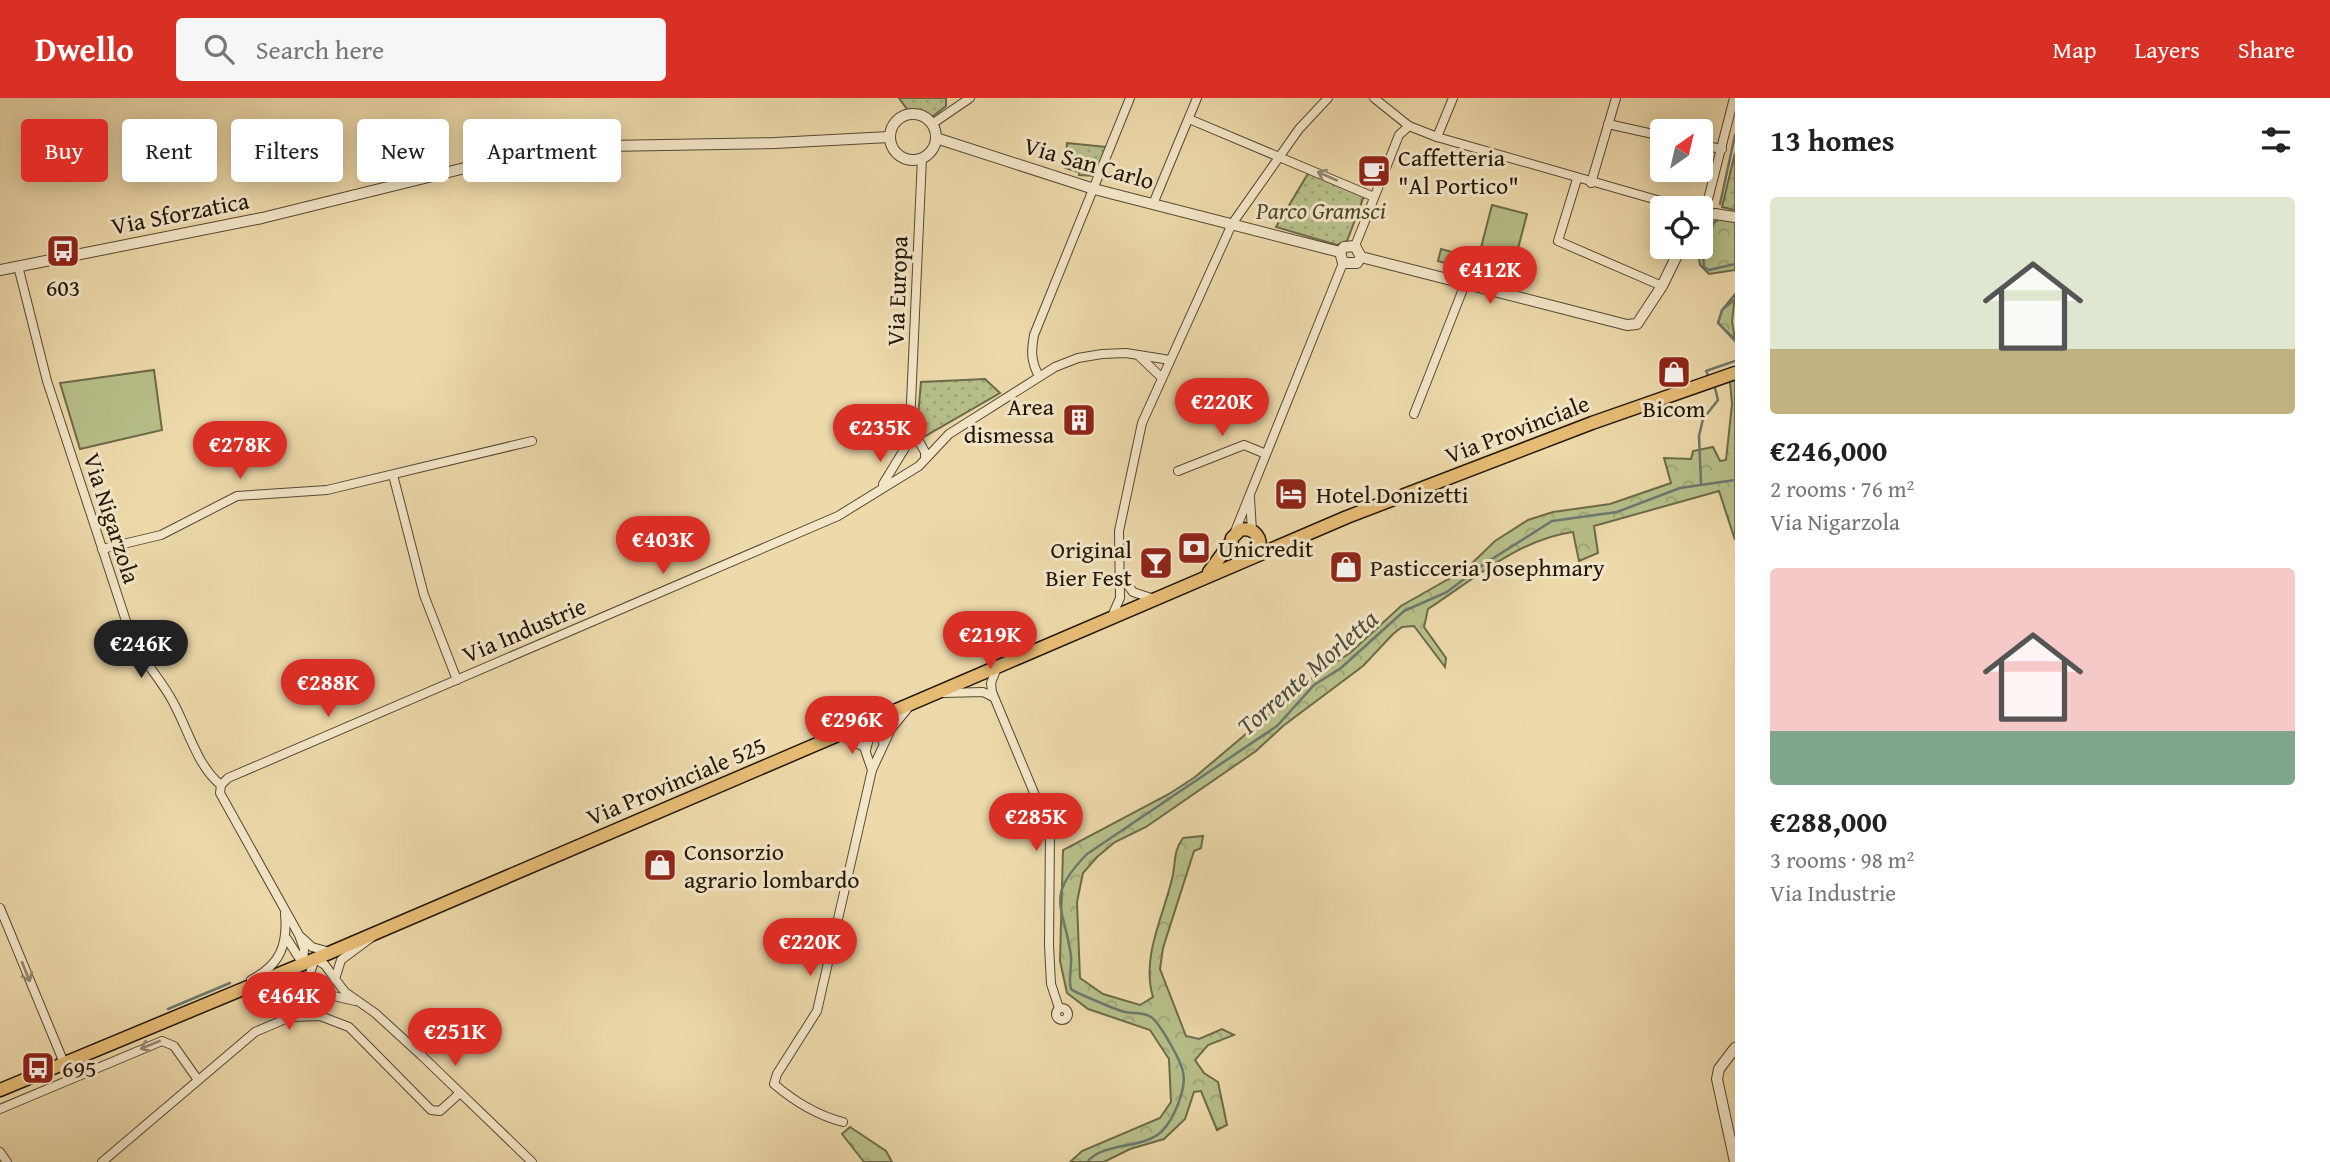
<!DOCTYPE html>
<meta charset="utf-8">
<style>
body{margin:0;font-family:"Gentium Book Plus",serif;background:#f6f6f6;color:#222;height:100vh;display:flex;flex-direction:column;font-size:26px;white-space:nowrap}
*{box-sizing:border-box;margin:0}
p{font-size:23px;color:#767676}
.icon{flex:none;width:38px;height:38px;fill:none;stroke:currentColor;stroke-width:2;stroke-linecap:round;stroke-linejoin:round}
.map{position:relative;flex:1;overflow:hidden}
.panel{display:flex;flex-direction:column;background:#fff;width:595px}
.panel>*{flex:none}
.top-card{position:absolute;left:21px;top:21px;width:665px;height:63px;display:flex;gap:14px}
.needle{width:46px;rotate:34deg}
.controls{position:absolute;left:1650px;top:21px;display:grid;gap:14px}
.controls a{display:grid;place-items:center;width:63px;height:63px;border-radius:7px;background:#fff;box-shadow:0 4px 18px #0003;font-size:35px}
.price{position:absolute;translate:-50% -60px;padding:0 16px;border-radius:24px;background:#d93025;color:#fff;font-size:23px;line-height:46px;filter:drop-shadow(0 2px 4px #0008)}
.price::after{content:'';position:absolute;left:50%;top:42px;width:21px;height:16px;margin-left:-10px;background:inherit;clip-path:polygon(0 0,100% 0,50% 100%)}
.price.current{background:#222;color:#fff}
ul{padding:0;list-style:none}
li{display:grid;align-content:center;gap:14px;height:371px;padding:0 35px}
li span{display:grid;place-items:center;height:217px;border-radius:7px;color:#555}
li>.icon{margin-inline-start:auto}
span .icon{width:126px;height:126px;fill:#fffc;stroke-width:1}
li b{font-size:30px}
h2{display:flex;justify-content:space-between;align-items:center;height:84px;padding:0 35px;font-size:30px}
.tag{padding:0 24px;border-radius:7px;background:#fff;box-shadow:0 4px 18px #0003;font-size:24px;line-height:63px}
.tag.current{background:#d93025;color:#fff}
header{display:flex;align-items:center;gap:42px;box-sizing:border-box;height:98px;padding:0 35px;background:#d93025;color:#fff}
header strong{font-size:33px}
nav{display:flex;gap:38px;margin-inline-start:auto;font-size:24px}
.search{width:490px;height:63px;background:#f6f6f6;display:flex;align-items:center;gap:18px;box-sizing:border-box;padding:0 24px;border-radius:7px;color:#767676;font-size:26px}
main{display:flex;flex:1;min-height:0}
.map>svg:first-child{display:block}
.green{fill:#b7bf89;stroke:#6c6b49;stroke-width:2}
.forest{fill:url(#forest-crowns);stroke:#6c6b49;stroke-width:2}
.park{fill:url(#park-dots);stroke:#6c6b49;stroke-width:2}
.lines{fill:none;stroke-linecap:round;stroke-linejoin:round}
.stream{stroke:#6c786f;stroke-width:2.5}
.minor-casing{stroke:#554831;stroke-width:10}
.tertiary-casing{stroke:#554831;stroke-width:12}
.primary-casing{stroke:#221709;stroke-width:15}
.minor{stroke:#f3e6c8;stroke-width:8}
.tertiary{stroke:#f3e6c8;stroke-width:10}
.primary{stroke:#e6bc75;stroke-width:12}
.oneway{stroke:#958972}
.labels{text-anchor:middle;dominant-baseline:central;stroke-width:6;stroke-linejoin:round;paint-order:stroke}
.poi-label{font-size:24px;fill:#221709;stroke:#f3e6c8;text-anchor:start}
.street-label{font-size:24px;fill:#221709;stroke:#f3e6c8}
.park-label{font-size:24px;font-style:italic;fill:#4f492f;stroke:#f3e6c8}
.water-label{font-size:26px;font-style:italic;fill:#4d4f44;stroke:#f3e6c8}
</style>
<header>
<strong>Dwello</strong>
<div class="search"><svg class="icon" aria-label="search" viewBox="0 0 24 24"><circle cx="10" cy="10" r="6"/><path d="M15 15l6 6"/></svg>Search here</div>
<nav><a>Map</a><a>Layers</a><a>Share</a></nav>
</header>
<main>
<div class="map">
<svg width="1735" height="1064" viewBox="0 0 1735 1064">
<defs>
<pattern id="forest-crowns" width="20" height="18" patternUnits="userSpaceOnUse" patternTransform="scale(1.75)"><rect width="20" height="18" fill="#b7bf89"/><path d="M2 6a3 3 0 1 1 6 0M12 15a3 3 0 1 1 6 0" fill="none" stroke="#9da375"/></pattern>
<pattern id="park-dots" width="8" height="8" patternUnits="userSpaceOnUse" patternTransform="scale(1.75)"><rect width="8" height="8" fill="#b7bf89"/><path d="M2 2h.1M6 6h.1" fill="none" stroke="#9da375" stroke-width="1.8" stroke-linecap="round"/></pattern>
</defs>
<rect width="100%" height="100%" fill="#edd9aa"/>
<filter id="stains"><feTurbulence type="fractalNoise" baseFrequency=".00286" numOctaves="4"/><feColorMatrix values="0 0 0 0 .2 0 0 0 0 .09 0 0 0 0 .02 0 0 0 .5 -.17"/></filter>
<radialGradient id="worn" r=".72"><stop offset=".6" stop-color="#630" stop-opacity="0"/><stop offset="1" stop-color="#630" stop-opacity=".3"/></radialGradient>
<!-- green -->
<g class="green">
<polygon points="1492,107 1527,116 1509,185 1474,177"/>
<polygon points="1441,151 1466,158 1463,170 1438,163"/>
<polygon points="154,272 162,332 80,351 60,285"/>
</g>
<!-- forest -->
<g class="forest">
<path d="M1721,119L1735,123V172L1709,176L1700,167L1697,149H1701C1701,134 1710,128 1721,119Z"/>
<polygon points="1735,196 1732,224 1735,241 1718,225 1722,212"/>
<path d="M1735,281V442L1719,393L1594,428L1598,455L1579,463L1573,434C1519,441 1473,482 1428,511L1424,529L1446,560L1445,569L1414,528L1402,529L1393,536L1363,568L1283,628L1256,653L1146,729L1115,744L1097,759L1083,775L1077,804L1080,880L1103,896L1140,907L1153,899C1141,860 1163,819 1172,781C1176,765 1173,753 1183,740L1203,738L1201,750L1194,753L1163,850L1160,871L1186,938L1199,941L1222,931L1234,937L1208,947L1195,962L1204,975L1218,984L1227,1027L1217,1032L1201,993L1194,994L1185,1021L1164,1041L1130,1051L1104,1064H1070L1082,1053L1160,1020L1171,1004L1169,961L1150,932L1088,911L1067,895L1060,863L1063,752L1169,696L1195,679L1317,576L1350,555L1401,508L1466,471L1495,443L1528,422L1553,414L1610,406L1671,385L1664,360L1691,361L1693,353L1713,349L1720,363L1726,362L1732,306L1730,284Z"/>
<polygon points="850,1029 886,1053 892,1064 864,1064 842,1036"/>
</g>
<!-- park -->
<g class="park">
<polygon points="899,0 946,0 946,8 932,19 909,14"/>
<polygon points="1067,45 1107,49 1095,78 1079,77 1079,74 1065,70"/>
<polygon points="1735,55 1735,112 1722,109"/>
<polygon points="1309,74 1364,98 1347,143 1337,147 1276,129"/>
<polygon points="985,281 1000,295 920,341 918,318 921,284"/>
</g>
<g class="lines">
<!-- stream -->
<g class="stream">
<polyline points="1720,106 1735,37"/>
<polyline points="1714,124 1703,157 1704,169 1709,172 1735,166"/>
<polyline points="1735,201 1722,212 1718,225 1735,243"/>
<polyline points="1708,277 1706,273 1735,263"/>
<polyline points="1701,385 1699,338 1703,321 1718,302 1715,290"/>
<polyline points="168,911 230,885"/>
<path d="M1087,1064C1105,1043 1141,1052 1161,1034C1173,1023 1187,991 1183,974C1181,963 1160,925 1151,919C1143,914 1134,916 1125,914C1119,913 1074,894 1071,891C1068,881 1072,869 1071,858C1064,807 1044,800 1087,756L1277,628L1314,587L1341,570L1404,513L1447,494L1484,466L1552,423L1617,414L1680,390L1735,382"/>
</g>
<defs>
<g id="minor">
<polyline points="1374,0 1409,28 1437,39 1685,110"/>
<polyline points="1189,21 1374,99"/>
<polyline points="932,26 970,0"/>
<polyline points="1608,26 1662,38"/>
<polyline points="1437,39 1453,0"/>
<polyline points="1701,47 1722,51"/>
<polyline points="1577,81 1558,143 1662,188"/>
<polyline points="1591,85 1616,0"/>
<polyline points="1153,106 1197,0"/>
<polyline points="1705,113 1734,0"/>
<polyline points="1355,148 1399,37 1409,28"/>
<path d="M18,168L47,283L130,535C140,561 160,579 173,604C188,631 197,668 221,687"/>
<polyline points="1139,258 1161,279"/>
<path d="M1039,278C1031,264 1031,253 1034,237L1130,0"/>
<polyline points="1414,316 1465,186"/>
<polyline points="910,327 925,354 925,361"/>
<polyline points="1178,373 1244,347 1266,356"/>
<polyline points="393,377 424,497 457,582"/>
<polyline points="883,386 905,350 910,327 922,60"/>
<polyline points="1250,400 1252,433"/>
<polyline points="1234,436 1343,165"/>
<polyline points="102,451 161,437 237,398 327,392 532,343"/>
<polyline points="1121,478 1133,494 1151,500"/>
<polyline points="1112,518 1120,500 1119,433 1142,325 1232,126 1299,31 1328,0"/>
<polyline points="998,567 991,585 992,594 1050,733 1049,847 1051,886 1059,910"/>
<polyline points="944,595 983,594 993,599"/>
<polyline points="874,621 883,644"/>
<polyline points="840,637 864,649 872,672"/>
<polyline points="866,652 874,621"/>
<polyline points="221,687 228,680 838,418 919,368 949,336 1055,269 1078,260 1102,256 1126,255 1170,262"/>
<polyline points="221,687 220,695 299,837 304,851 303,866"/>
<polyline points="0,810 64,965"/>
<polyline points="301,839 312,849 330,854"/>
<polyline points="372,839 341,862 335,881 345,894 375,915 421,957 532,1064"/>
<polyline points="287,841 303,866"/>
<polyline points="335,881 325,867 315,861 310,875 321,895 355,903"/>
<path d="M251,882C280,867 288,847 285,816"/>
<polyline points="267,884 295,885 318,894"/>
<circle cx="1062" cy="916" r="6"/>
<polyline points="0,1011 162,943 174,948 198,982"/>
<path d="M843,1024C816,1017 795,1004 774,986L777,976L817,913L872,672L891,631L908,610"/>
<polyline points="0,1054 7,1064"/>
<polyline points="102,1064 255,934 290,919 320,918 349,929 431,1012 440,1013 460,995"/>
</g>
<g id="tertiary">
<circle cx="913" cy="39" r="23"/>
<polyline points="936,40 1094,91 1340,154"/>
<polyline points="1707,118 1715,116 1735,119"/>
<polyline points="1701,127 1707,118"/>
<polyline points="1340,154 1343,165 1357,165 1361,159"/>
<polyline points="1340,154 1344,149 1355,148 1361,159"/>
<polyline points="1361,159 1627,227 1637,226 1662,188 1681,149"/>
<polyline points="0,172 262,120 550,49 775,45 889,39"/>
<polyline points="1735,1064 1717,981 1719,971 1735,950"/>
</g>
<g id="primary">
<path d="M1247,461L1238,459L1231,451L1232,440L1240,432C1251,429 1260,436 1260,448L1256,457"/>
<polyline points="1209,474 1231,444"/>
<polyline points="0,992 315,861 1347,419 1592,325 1735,275"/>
</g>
</defs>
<!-- minor casing -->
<use href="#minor" class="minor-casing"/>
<!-- tertiary casing -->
<use href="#tertiary" class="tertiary-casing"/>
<!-- primary casing -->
<use href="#primary" class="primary-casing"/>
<!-- minor -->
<use href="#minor" class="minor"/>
<!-- tertiary -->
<use href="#tertiary" class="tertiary"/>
<!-- primary -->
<use href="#primary" class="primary"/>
</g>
<!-- one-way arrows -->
<defs><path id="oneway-shaft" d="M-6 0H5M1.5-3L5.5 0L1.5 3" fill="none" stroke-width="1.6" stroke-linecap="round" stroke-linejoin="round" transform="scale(1.75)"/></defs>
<g class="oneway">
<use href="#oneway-shaft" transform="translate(1327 78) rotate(-156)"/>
<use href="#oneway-shaft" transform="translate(26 874) rotate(68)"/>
<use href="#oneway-shaft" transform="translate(150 947) rotate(158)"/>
</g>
<!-- icons -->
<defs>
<symbol id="cafe-square" viewBox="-11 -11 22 22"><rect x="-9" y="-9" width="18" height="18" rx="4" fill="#8f2418" stroke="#f3e6c8"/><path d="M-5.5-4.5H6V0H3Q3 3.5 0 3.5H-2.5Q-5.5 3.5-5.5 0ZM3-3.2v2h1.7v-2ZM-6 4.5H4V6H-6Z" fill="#fff"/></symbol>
<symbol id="bus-square" viewBox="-11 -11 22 22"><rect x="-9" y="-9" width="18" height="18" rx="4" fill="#8f2418" stroke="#f3e6c8"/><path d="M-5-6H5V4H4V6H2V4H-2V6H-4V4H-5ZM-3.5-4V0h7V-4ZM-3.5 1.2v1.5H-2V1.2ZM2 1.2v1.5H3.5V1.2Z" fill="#fff"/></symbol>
<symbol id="shop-square" viewBox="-11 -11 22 22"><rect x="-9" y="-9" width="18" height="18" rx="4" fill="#8f2418" stroke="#f3e6c8"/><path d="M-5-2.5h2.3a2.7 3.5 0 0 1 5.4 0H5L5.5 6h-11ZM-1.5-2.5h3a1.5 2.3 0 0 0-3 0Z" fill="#fff"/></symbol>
<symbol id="building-square" viewBox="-11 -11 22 22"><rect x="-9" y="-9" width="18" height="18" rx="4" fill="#8f2418" stroke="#f3e6c8"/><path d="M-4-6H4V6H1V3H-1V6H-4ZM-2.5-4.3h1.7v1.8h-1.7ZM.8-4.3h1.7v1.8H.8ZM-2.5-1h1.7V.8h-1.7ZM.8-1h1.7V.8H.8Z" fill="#fff"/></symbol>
<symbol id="hotel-square" viewBox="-11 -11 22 22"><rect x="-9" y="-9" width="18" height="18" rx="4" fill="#8f2418" stroke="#f3e6c8"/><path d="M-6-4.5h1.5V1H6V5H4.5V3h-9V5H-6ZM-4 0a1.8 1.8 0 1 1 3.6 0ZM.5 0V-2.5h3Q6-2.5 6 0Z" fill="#fff"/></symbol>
<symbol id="bank-square" viewBox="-11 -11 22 22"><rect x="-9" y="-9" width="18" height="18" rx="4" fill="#8f2418" stroke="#f3e6c8"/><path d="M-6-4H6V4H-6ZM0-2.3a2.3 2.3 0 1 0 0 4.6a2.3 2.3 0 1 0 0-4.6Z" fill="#fff"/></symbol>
<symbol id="bar-square" viewBox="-11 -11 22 22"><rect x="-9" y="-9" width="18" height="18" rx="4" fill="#8f2418" stroke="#f3e6c8"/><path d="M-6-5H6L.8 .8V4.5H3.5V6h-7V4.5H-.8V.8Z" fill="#fff"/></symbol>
</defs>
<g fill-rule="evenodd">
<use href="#cafe-square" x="1355" y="54" width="38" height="38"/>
<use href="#bus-square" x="44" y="134" width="38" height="38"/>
<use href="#shop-square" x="1655" y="255" width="38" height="38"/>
<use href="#building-square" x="1060" y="303" width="38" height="38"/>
<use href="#hotel-square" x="1272" y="377" width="38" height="38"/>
<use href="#bank-square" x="1175" y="431" width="38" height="38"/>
<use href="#bar-square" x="1137" y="446" width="38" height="38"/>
<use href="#shop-square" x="1327" y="450" width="38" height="38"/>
<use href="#shop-square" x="641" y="748" width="38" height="38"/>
<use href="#bus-square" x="19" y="951" width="38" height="38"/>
</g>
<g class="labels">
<!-- poi labels -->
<g class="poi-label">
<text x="1398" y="59">Caffetteria<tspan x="1398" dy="28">"Al Portico"</tspan></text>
<text x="63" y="189" text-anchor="middle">603</text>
<text x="1054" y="308" text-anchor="end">Area<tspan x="1054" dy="28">dismessa</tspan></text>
<text x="1674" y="310" text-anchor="middle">Bicom</text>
<text x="1316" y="396">Hotel Donizetti</text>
<text x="1218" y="450">Unicredit</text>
<text x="1132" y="451" text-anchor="end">Original<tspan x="1132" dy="28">Bier Fest</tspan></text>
<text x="1370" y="469">Pasticceria Josephmary</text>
<text x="684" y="753">Consorzio<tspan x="684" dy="28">agrario lombardo</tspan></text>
<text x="62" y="970">695</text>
</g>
<!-- street labels -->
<g class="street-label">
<text transform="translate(1089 65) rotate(16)">Via San Carlo</text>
<text transform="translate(180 115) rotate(-11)">Via Sforzatica</text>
<text transform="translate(897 193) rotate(-88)">Via Europa</text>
<text transform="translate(1517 331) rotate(-21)">Via Provinciale</text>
<text transform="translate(112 420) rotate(72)">Via Nigarzola</text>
<text transform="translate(524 532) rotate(-23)">Via Industrie</text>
<text transform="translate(676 683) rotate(-23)">Via Provinciale 525</text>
</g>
<!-- park labels -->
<g class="park-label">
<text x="1321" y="112">Parco Gramsci</text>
</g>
<!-- water labels -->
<g class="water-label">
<text transform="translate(1307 574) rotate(-41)">Torrente Morletta</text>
</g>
</g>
<rect width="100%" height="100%" filter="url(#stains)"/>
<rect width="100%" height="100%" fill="url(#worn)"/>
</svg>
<div class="controls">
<a><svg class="needle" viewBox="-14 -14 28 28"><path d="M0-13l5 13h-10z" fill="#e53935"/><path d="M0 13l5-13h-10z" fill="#767676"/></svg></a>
<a><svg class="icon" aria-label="locate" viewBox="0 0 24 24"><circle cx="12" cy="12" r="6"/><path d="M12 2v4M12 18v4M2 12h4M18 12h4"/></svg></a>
</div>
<b class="price" style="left:1490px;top:208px">€412K</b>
<b class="price" style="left:1222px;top:340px">€220K</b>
<b class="price" style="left:880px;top:366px">€235K</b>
<b class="price" style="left:240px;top:383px">€278K</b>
<b class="price" style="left:663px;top:478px">€403K</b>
<b class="price" style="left:990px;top:573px">€219K</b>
<b class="price current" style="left:141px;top:582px">€246K</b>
<b class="price" style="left:328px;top:621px">€288K</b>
<b class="price" style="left:852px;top:658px">€296K</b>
<b class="price" style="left:1036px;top:755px">€285K</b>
<b class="price" style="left:810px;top:880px">€220K</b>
<b class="price" style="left:289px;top:934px">€464K</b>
<b class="price" style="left:455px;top:970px">€251K</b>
<div class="top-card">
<a class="tag current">Buy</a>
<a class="tag">Rent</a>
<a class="tag">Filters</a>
<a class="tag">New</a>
<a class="tag">Apartment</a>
</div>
</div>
<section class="panel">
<h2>13 homes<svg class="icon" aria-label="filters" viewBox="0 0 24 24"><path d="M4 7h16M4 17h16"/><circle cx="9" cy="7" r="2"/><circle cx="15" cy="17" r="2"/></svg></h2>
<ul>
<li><span style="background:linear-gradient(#dfe7d0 70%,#c2b280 0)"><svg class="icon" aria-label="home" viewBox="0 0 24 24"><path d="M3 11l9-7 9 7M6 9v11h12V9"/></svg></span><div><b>€246,000</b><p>2 rooms · 76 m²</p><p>Via Nigarzola</p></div></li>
<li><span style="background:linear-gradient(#f6c9c9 75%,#7fa58c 0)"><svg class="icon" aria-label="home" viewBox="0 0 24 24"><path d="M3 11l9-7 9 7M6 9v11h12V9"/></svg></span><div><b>€288,000</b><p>3 rooms · 98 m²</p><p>Via Industrie</p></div></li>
</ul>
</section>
</main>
